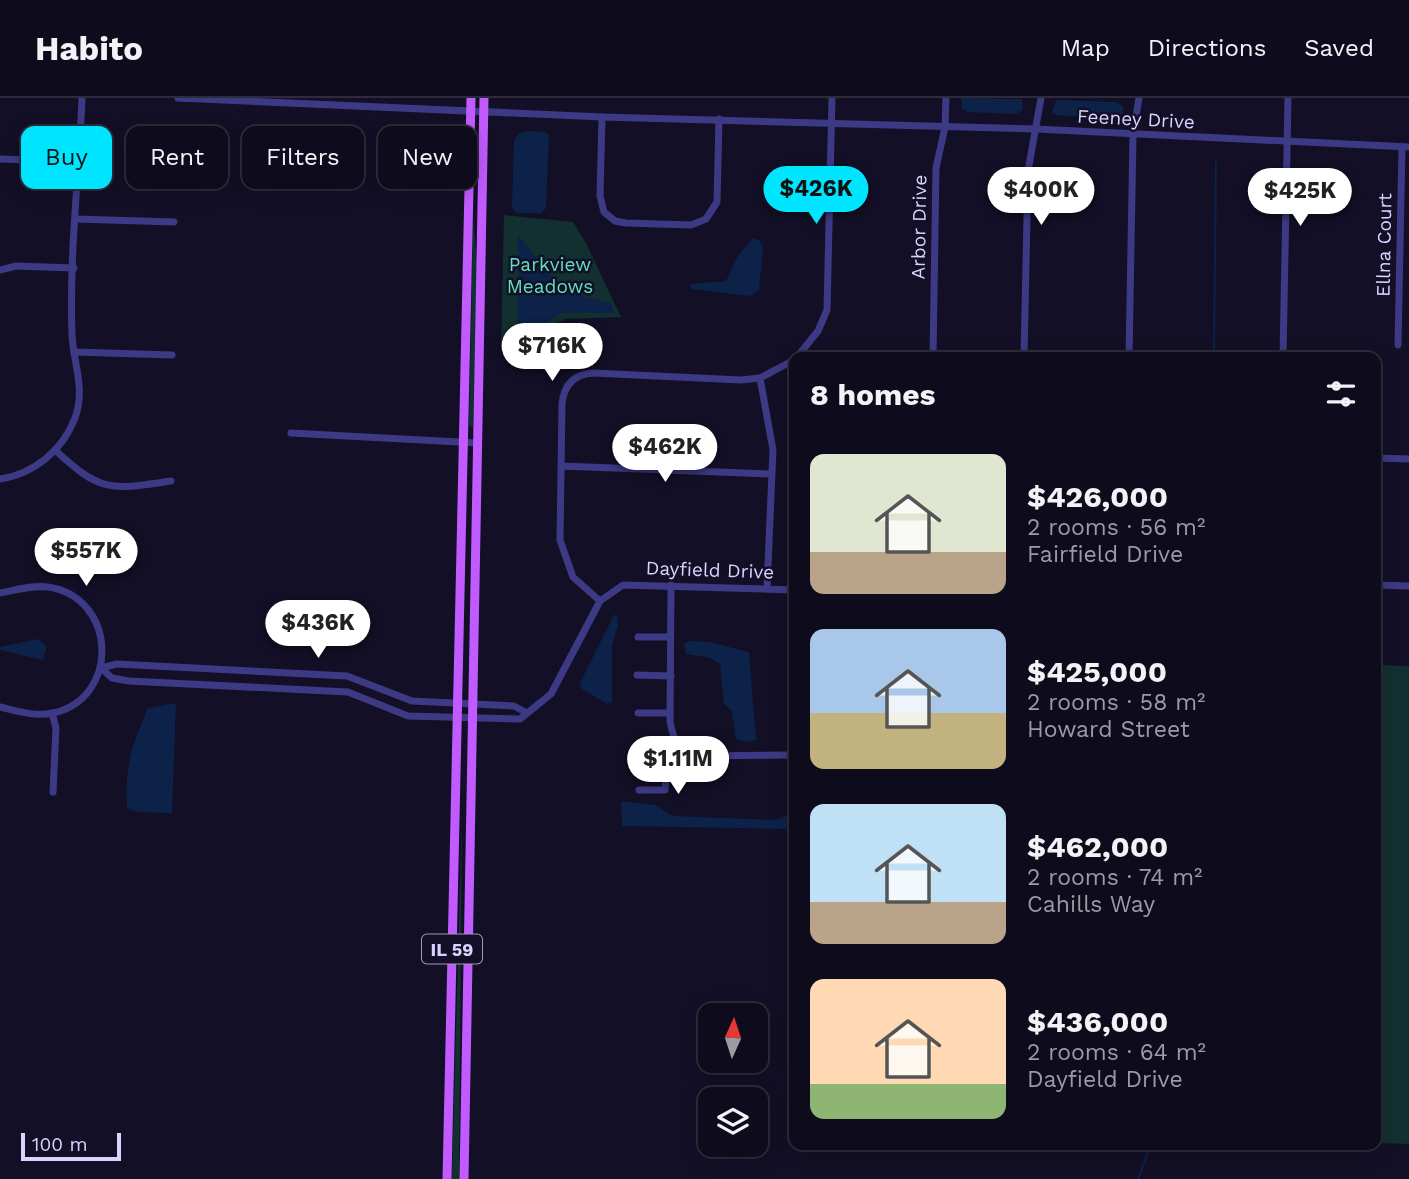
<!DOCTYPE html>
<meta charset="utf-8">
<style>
body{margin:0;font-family:"Work Sans",sans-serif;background:#171425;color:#f1f3f6;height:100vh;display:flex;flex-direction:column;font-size:26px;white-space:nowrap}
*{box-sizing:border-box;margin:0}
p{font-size:23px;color:#9b9ba3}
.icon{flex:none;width:38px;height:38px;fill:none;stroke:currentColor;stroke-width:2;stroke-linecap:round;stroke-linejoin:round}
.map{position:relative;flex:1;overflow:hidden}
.side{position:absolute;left:789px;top:254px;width:592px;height:798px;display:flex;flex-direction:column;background:#0e0b1c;border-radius:14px;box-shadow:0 4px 18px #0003,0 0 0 2px #2e2b3b}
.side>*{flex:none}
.hud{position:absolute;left:21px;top:28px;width:663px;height:63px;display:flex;gap:14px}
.needle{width:46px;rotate:3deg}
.controls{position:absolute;left:698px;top:905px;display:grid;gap:14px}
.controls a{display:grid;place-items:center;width:70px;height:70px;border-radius:14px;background:#0e0b1c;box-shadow:0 4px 18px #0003,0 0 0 2px #2e2b3b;font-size:35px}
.scale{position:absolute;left:21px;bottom:18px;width:100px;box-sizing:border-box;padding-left:7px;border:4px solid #d9d4ff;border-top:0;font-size:19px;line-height:24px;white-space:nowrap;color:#d9d4ff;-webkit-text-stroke:5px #130f26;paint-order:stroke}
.price{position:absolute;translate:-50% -60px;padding:0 16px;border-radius:24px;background:#fff;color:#222;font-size:23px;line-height:46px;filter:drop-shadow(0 2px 4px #0008)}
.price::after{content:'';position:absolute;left:50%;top:42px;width:21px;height:16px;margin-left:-10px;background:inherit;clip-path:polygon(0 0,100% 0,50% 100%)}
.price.on{background:#00e5ff;color:#111}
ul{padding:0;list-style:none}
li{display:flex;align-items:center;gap:21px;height:175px;padding:0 21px}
li span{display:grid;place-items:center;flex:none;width:196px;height:140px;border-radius:14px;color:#555}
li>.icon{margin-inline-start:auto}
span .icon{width:84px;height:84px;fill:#fffc;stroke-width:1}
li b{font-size:30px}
h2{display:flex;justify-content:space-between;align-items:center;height:84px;padding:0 21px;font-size:30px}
.tag{padding:0 24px;border-radius:14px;background:#0e0b1c;box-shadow:0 4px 18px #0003,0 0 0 2px #2e2b3b;font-size:24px;line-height:63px}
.tag.on{background:#00e5ff;color:#111}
header{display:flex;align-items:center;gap:42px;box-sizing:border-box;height:98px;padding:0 35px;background:#0e0b1c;border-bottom:2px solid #2e2b3b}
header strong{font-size:33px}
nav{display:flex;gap:38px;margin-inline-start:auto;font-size:24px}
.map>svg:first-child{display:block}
.green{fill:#12302f}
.water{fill:#0c2248}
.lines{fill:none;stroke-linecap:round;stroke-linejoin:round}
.stream{stroke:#0c2248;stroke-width:2}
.minor{stroke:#3d3a85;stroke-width:7}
.major{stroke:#c25bff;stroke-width:9}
.labels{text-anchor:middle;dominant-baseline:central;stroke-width:5;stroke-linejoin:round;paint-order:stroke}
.shield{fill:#130f26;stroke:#9e99be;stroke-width:2}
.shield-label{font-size:18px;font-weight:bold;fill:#d9d4ff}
.street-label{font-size:19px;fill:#d9d4ff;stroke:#130f26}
.park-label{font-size:19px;fill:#5fe0c0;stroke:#130f26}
</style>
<header>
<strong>Habito</strong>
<nav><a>Map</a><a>Directions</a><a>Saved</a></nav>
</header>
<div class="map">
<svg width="1409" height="1081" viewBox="0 0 1409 1081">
<rect width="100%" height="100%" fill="#130f26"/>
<!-- green -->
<g class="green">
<polygon points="504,117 573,124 586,145 621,219 565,221 501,252"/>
<polygon points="473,124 477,163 473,329 469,328"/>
<polygon points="1376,567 1409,568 1409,1046 1376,1045"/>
<polygon points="462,712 459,1081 452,1081"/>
</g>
<!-- water -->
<g class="water">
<polygon points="961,0 1022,1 1023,12 1016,16 967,14 962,11"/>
<polygon points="1056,2 1115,4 1123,8 1123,16 1115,21 1057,17 1052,15"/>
<polygon points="529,33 545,34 549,37 546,110 541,115 517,115 512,109 514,42 519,35"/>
<polygon points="518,137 558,186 582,198 611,205 614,215 561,215 531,236 518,233"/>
<polygon points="753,140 759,142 763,150 759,192 750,198 692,191 690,186 726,183 738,158"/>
<polygon points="614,517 617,517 618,527 612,547 612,604 607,606 582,591 580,585"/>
<polygon points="37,541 47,548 43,562 0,552 0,549"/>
<polygon points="689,543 710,544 749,554 756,642 746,644 736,641 732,613 724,606 720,566 711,560 686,556 684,546"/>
<path d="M176,605L172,715L137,714L127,710C125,665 131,650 148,610Z"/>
<polygon points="621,703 655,707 673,718 775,722 789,716 794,708 794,731 622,728"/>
</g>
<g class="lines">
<!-- stream -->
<g class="stream">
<polyline points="1214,259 1216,64"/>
<polyline points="1138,1081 1151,1046"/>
</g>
<!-- minor -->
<g class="minor">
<polyline points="178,0 602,19 1036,31 1409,49"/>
<polyline points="602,19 600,98 604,114 615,123 626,125 691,127 706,121 717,104 719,21"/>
<polyline points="0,61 80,64"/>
<polyline points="76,121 174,124"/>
<polyline points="0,172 16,168 74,170"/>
<polyline points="1398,247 1402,49"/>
<polyline points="74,254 172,257"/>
<polyline points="797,259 818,233 827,212 832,0"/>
<polyline points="933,259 936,70 945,29 946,0"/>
<polyline points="1024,259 1028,73 1041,0"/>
<polyline points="1129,259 1133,37 1139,0"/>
<polyline points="1283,259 1288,0"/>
<polyline points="760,280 773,352 767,490"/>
<polyline points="291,335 477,345"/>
<path d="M55,352C101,395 111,392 171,383"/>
<polyline points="1376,360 1409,361"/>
<polyline points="561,368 771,376"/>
<path d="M0,381C34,376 63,352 75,320C86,290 73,265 72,236C69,158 79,78 82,0"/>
<path d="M671,487L670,623C673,642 678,651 697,658L794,657"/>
<polyline points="1376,487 1409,488"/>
<path d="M0,495C16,492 32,487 48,489C117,499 121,600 53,615C35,619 17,613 0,609"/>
<path d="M600,503L573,479L560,442L562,306C564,287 574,276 593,275L741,282L760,280L794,262"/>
<polyline points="638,539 670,539"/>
<polyline points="101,570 112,580 129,583 348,594 408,618 520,621 551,596 600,503 623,487 794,492"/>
<polyline points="101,570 117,566 347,578 412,603 514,608 525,614"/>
<polyline points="637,577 671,578"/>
<polyline points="52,615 56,630 53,694"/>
<polyline points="638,615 670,615"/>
<polyline points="634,655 668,656"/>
<polyline points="639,692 665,692 668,656 679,647"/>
</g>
<!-- major -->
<g class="major">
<polyline points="447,1081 471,0"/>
<polyline points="464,1081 484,0"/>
</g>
</g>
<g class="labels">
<!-- shield labels -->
<rect class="shield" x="422" y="836.5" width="60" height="29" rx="5"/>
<g class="shield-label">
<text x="452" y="851">IL 59</text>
</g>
<!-- street labels -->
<g class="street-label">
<text transform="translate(1136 21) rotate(3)">Feeney Drive</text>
<text transform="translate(919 129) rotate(-89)">Arbor Drive</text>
<text transform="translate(1384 147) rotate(-89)">Ellna Court</text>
<text transform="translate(710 472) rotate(2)">Dayfield Drive</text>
</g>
<!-- park labels -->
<g class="park-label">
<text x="550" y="166">Parkview<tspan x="550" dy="22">Meadows</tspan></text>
</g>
</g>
</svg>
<div class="controls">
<a><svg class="needle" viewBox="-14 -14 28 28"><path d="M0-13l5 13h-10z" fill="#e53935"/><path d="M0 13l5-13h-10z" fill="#9b9ba3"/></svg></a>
<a><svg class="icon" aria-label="layers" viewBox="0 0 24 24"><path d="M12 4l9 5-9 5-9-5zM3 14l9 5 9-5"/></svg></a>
</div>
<div class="scale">100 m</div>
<b class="price on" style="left:816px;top:128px">$426K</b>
<b class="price" style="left:1041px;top:129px">$400K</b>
<b class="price" style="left:1300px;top:130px">$425K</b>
<b class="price" style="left:552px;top:285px">$716K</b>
<b class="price" style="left:665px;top:386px">$462K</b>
<b class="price" style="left:86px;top:490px">$557K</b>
<b class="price" style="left:318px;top:562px">$436K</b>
<b class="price" style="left:678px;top:698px">$1.11M</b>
<div class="hud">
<a class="tag on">Buy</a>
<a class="tag">Rent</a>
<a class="tag">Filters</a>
<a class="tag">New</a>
</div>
<section class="side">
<h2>8 homes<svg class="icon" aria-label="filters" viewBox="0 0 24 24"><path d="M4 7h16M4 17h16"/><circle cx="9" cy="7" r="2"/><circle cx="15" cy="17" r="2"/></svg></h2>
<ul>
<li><span style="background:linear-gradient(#dfe7d0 70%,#b9a48a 0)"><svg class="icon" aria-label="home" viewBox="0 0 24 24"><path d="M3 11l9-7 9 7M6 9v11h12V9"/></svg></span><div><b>$426,000</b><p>2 rooms · 56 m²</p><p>Fairfield Drive</p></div></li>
<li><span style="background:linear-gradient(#a9c7e8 60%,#c2b280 0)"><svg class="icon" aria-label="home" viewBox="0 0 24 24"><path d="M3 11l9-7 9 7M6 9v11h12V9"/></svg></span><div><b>$425,000</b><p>2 rooms · 58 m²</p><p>Howard Street</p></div></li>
<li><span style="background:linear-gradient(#bfe0f5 70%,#b9a48a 0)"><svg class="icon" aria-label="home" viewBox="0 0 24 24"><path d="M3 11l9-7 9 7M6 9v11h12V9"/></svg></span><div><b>$462,000</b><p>2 rooms · 74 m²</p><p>Cahills Way</p></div></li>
<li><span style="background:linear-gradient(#ffd9b3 75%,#8fb573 0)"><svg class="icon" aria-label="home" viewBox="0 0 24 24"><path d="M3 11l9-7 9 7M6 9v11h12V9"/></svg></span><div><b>$436,000</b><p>2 rooms · 64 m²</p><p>Dayfield Drive</p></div></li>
</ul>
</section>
</div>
